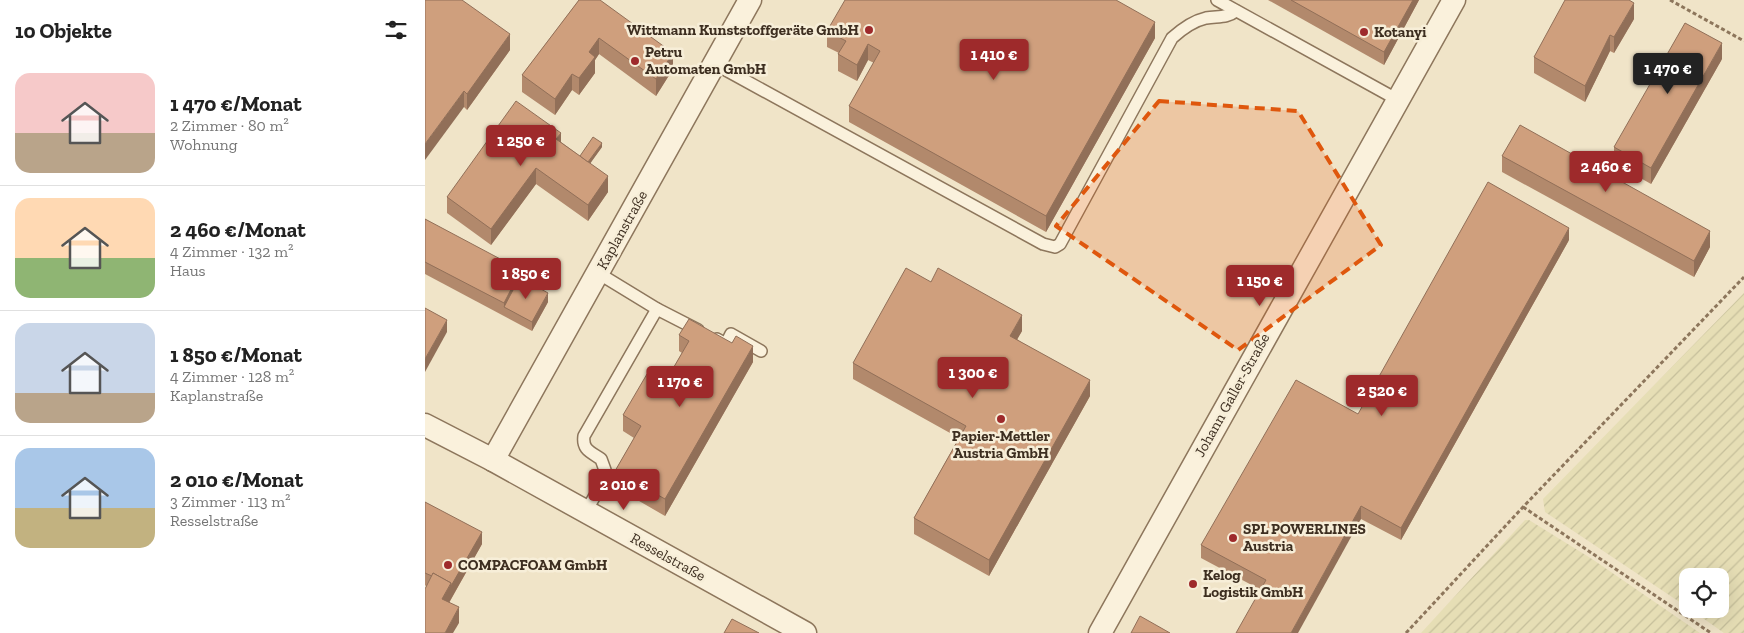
<!DOCTYPE html>
<html lang="de">
<meta charset="utf-8">
<style>
body{margin:0;font-family:"Zilla Slab",serif;background:#f6f6f6;color:#222;height:100vh;display:flex;flex-direction:column;font-size:19px;white-space:nowrap}
*{box-sizing:border-box;margin:0}
p{font-size:16px;color:#767676}
.icon{flex:none;width:28px;height:28px;fill:none;stroke:currentColor;stroke-width:2;stroke-linecap:round;stroke-linejoin:round}
.map{position:relative;flex:1;overflow:hidden}
.panel{display:flex;flex-direction:column;background:#fff;width:425px}
.panel>*{flex:none}
.controls{position:absolute;left:1254px;top:568px;display:grid;gap:10px}
.controls a{display:grid;place-items:center;width:50px;height:50px;border-radius:10px;background:#fff;box-shadow:0 5px 20px #0002;font-size:25px}
.price{position:absolute;translate:-50% -42px;padding:0 11px;border-radius:5px;background:#9e2a2b;color:#fff;font-size:16px;line-height:32px;filter:drop-shadow(0 1px 2px #0008)}
.price::after{content:'';position:absolute;left:50%;top:30px;width:15px;height:11px;margin-left:-8px;background:inherit;clip-path:polygon(0 0,100% 0,50% 100%)}
.price.on{background:#222;color:#fff}
ul{padding:0;list-style:none}
li{display:flex;align-items:center;gap:15px;height:125px;padding:0 15px}
li+li{border-top:1px solid #e0e0e0}
li span{display:grid;place-items:center;flex:none;width:140px;height:100px;border-radius:15px;color:#555}
li>.icon{margin-inline-start:auto}
span .icon{width:60px;height:60px;fill:#fffc;stroke-width:1}
li b{font-size:21px}
h2{display:flex;justify-content:space-between;align-items:center;height:60px;padding:0 15px;font-size:21px}
main{display:flex;flex:1;min-height:0}
.map>svg:first-child{display:block}
.farmland{fill:url(#farmland-furrows)}
.lines{fill:none;stroke-linecap:round;stroke-linejoin:round}
.service-casing{stroke:#8d765c;stroke-width:14}
.minor-casing{stroke:#8d765c;stroke-width:25}
.path{stroke:#8d765c;stroke-width:3;stroke-dasharray:4 2.5;stroke-linecap:butt}
.service{stroke:#faf1dc;stroke-width:11}
.minor{stroke:#faf1dc;stroke-width:22}
.wall{fill:#b2896c}
.shaded-wall{fill:#916f58}
.building{fill:#cf9f7d;stroke:#916f58}
.marked{fill:#df570d;fill-opacity:0.2;stroke:#df570d;stroke-width:4;stroke-dasharray:10 6;stroke-linejoin:round}
.poi-dot{fill:#9e2a2b;stroke:#f7eed8;stroke-width:2}
.labels{text-anchor:middle;dominant-baseline:central;stroke-width:5;stroke-linejoin:round;paint-order:stroke}
.poi-label{font-size:15px;font-weight:bold;fill:#3d2e20;stroke:#f7eed8;text-anchor:start}
.street-label{font-size:15px;fill:#3d2e20;stroke:#f7eed8}
</style>
<main>
<section class="panel">
<h2>10 Objekte<svg class="icon" aria-label="filters" viewBox="0 0 24 24"><path d="M4 7h16M4 17h16"/><circle cx="9" cy="7" r="2"/><circle cx="15" cy="17" r="2"/></svg></h2>
<ul>
<li><span style="background:linear-gradient(#f6c9c9 60%,#b9a48a 0)"><svg class="icon" aria-label="home" viewBox="0 0 24 24"><path d="M3 11l9-7 9 7M6 9v11h12V9"/></svg></span><div><b>1 470 €/Monat</b><p>2 Zimmer · 80 m²</p><p>Wohnung</p></div></li>
<li><span style="background:linear-gradient(#ffd9b3 60%,#8fb573 0)"><svg class="icon" aria-label="home" viewBox="0 0 24 24"><path d="M3 11l9-7 9 7M6 9v11h12V9"/></svg></span><div><b>2 460 €/Monat</b><p>4 Zimmer · 132 m²</p><p>Haus</p></div></li>
<li><span style="background:linear-gradient(#c9d6e8 70%,#b9a48a 0)"><svg class="icon" aria-label="home" viewBox="0 0 24 24"><path d="M3 11l9-7 9 7M6 9v11h12V9"/></svg></span><div><b>1 850 €/Monat</b><p>4 Zimmer · 128 m²</p><p>Kaplanstraße</p></div></li>
<li><span style="background:linear-gradient(#a9c7e8 60%,#c2b280 0)"><svg class="icon" aria-label="home" viewBox="0 0 24 24"><path d="M3 11l9-7 9 7M6 9v11h12V9"/></svg></span><div><b>2 010 €/Monat</b><p>3 Zimmer · 113 m²</p><p>Resselstraße</p></div></li>
</ul>
</section>
<div class="map">
<svg width="1319" height="633" viewBox="0 0 1319 633">
<defs>
<pattern id="farmland-furrows" width="10" height="10" patternUnits="userSpaceOnUse" patternTransform="scale(1.25)"><rect width="10" height="10" fill="#e6deb5"/><path d="M-1 1l2-2M0 10L10 0M9 11l2-2" fill="none" stroke="#c6bf9b"/></pattern>
</defs>
<rect width="100%" height="100%" fill="#f0e4c8"/>
<!-- farmland -->
<g class="farmland">
<polygon points="1319,293 1319,633 1299,633 1265,609 1295,609 1295,576 1262,576 1262,607 1120,512 1118,499"/>
<polygon points="1100,520 1104,520 1167,559 1275,633 996,633"/>
</g>
<g class="lines">
<defs>
<g id="service">
<polyline points="792,0 973,100"/>
<path d="M290,64L618,244L630,247L635,244L747,38C757,29 768,21 781,18C793,16 802,18 811,11"/>
<polyline points="232,309 273,330"/>
<polyline points="292,339 301,344 306,334 336,351"/>
<path d="M161,511L178,482L180,470L176,459C166,452 157,450 159,436L232,309L173,273"/>
</g>
<g id="minor">
<polyline points="0,425 68,460 380,633"/>
<polyline points="68,460 325,0"/>
<polyline points="675,633 1029,0"/>
</g>
</defs>
<!-- service casing -->
<use href="#service" class="service-casing"/>
<!-- minor casing -->
<use href="#minor" class="minor-casing"/>
<!-- path -->
<g class="path">
<polyline points="1245,0 1319,41"/>
<polyline points="1098,507 1286,633"/>
<polyline points="981,633 1098,507 1319,277"/>
</g>
<!-- service -->
<use href="#service" class="service"/>
<!-- minor -->
<use href="#minor" class="minor"/>
</g>
<!-- wall -->
<g class="wall">
<polygon points="0,0 85,50 42,110 39,107"/>
<polygon points="154,0 248,69 231,96 174,54 170,60 170,73 154,95 147,90 130,115 97,92 97,75"/>
<polygon points="843,0 994,0 959,65"/>
<polygon points="1209,19 1189,53 1185,51 1160,102 1109,73 1109,57"/>
<polygon points="402,31 730,38 621,232 424,122 424,106 449,63 443,60 432,81 413,71 413,54 414,53 402,47"/>
<polygon points="1297,59 1226,184 1189,163 1189,147"/>
<polygon points="136,142 155,156 177,147 165,163 183,192 163,221 111,184 66,245 22,213 22,197"/>
<polygon points="1077,156 1285,247 1269,277 1077,172"/>
<polygon points="0,219 96,278 123,302 107,331 0,274"/>
<polygon points="1144,240 976,540 936,519 836,590 776,558 776,545"/>
<polygon points="597,331 592,339 665,396 564,576 489,534 489,518 534,438 428,379 428,363"/>
<polygon points="254,335 328,362 240,516 190,487 190,471 209,438 198,431 198,415 239,384 257,353 254,351"/>
<polygon points="0,502 57,544 24,603 34,623 0,585"/>
</g>
<!-- shaded-wall -->
<g class="shaded-wall">
<polygon points="988,0 994,0 959,65 959,52"/>
<polygon points="1209,3 1209,19 1189,53 1189,37"/>
<polygon points="730,22 730,38 621,232 621,216"/>
<polygon points="85,34 85,50 42,110 42,94"/>
<polygon points="1185,35 1185,51 1160,102 1160,86"/>
<polygon points="174,38 174,54 170,60 170,73 154,95 154,78 164,52"/>
<polygon points="1297,43 1297,59 1226,184 1226,168"/>
<polygon points="443,44 443,60 432,81 432,65"/>
<polygon points="248,53 248,69 231,96 231,79"/>
<polygon points="147,74 147,90 130,115 130,99"/>
<polygon points="39,91 39,107 0,160 0,144"/>
<polygon points="136,133 136,149 131,139"/>
<polygon points="177,143 177,147 162,168 162,164"/>
<polygon points="111,168 111,184 66,245 66,229"/>
<polygon points="183,176 183,192 163,221 163,205"/>
<polygon points="1144,228 1144,240 976,540 976,528"/>
<polygon points="1285,231 1285,247 1269,277 1269,261"/>
<polygon points="96,270 96,283 79,307 79,316 79,303"/>
<polygon points="123,293 123,302 107,331 107,322"/>
<polygon points="597,315 597,331 585,352 585,336"/>
<polygon points="22,320 22,332 0,372 0,359"/>
<polygon points="328,346 328,362 240,516 240,499"/>
<polygon points="665,380 665,396 564,576 564,560"/>
<polygon points="936,506 936,519 873,633 866,633"/>
<polygon points="57,532 57,544 17,615 17,599"/>
<polygon points="34,607 34,623 28,633 20,633"/>
</g>
<!-- building -->
<g class="building">
<polygon points="0,0 37,0 85,34 42,94 39,91 0,144"/>
<polygon points="154,0 175,0 248,53 231,79 174,38 164,52 170,57 154,78 147,74 130,99 97,75"/>
<polygon points="420,0 691,0 730,22 621,216 424,106 455,51 443,44 432,65 413,54 421,41 402,31"/>
<polygon points="866,0 988,0 959,52"/>
<polygon points="1140,0 1204,0 1209,3 1189,37 1185,35 1160,86 1109,57"/>
<polygon points="1260,23 1297,43 1226,168 1189,147"/>
<polygon points="91,101 136,133 131,139 183,176 163,205 111,168 66,229 22,197"/>
<polygon points="1095,125 1285,231 1269,261 1077,156"/>
<polygon points="168,137 177,143 163,162 155,156"/>
<polygon points="1063,182 1144,228 976,528 936,506 866,633 811,633 841,580 776,545 871,380 933,414"/>
<polygon points="0,219 96,270 79,303 0,262"/>
<polygon points="481,268 506,282 513,268 597,315 585,336 665,380 564,560 489,518 541,426 428,363"/>
<polygon points="95,277 123,293 107,322 79,307"/>
<polygon points="0,308 22,320 0,359"/>
<polygon points="264,319 307,343 311,336 328,346 240,499 190,471 216,426 198,415 222,374 239,384 264,341 254,335"/>
<polygon points="0,502 57,532 26,586 26,583 8,573 7,576 0,573"/>
<polygon points="8,573 26,583 17,599 34,607 20,633 0,633 0,589"/>
<polygon points="715,616 745,633 706,633"/>
<polygon points="307,619 334,633 299,633"/>
</g>
<!-- marked area -->
<path class="marked" d="M734,101L873,111L956,245L813,350L631,226Z"/>
<!-- markers -->
<g class="poi-dot">
<circle cx="444" cy="30" r="5"/>
<circle cx="939" cy="32" r="5"/>
<circle cx="210" cy="61" r="5"/>
<circle cx="576" cy="419" r="5"/>
<circle cx="808" cy="538" r="5"/>
<circle cx="23" cy="565" r="5"/>
<circle cx="768" cy="584" r="5"/>
</g>
<g class="labels">
<!-- poi labels -->
<g class="poi-label">
<text x="434" y="30" text-anchor="end">Wittmann Kunststoffgeräte GmbH</text>
<text x="949" y="32">Kotanyi</text>
<text x="220" y="52">Petru<tspan x="220" dy="17">Automaten GmbH</tspan></text>
<text x="576" y="436" text-anchor="middle">Papier-Mettler<tspan x="576" dy="17">Austria GmbH</tspan></text>
<text x="818" y="529">SPL POWERLINES<tspan x="818" dy="17">Austria</tspan></text>
<text x="33" y="565">COMPACFOAM GmbH</text>
<text x="778" y="575">Kelog<tspan x="778" dy="17">Logistik GmbH</tspan></text>
</g>
<!-- street labels -->
<g class="street-label">
<text transform="translate(197 230) rotate(-61)">Kaplanstraße</text>
<text transform="translate(807 395) rotate(-61)">Johann Galler-Straße</text>
<text transform="translate(243 557) rotate(29)">Resselstraße</text>
</g>
</g>
</svg>
<div class="controls">
<a><svg class="icon" aria-label="locate" viewBox="0 0 24 24"><circle cx="12" cy="12" r="6"/><path d="M12 2v4M12 18v4M2 12h4M18 12h4"/></svg></a>
</div>
<b class="price" style="left:569px;top:81px">1 410 €</b>
<b class="price on" style="left:1243px;top:95px">1 470 €</b>
<b class="price" style="left:96px;top:167px">1 250 €</b>
<b class="price" style="left:1181px;top:193px">2 460 €</b>
<b class="price" style="left:101px;top:300px">1 850 €</b>
<b class="price" style="left:835px;top:307px">1 150 €</b>
<b class="price" style="left:548px;top:399px">1 300 €</b>
<b class="price" style="left:255px;top:408px">1 170 €</b>
<b class="price" style="left:957px;top:417px">2 520 €</b>
<b class="price" style="left:199px;top:511px">2 010 €</b>
</div>
</main>
